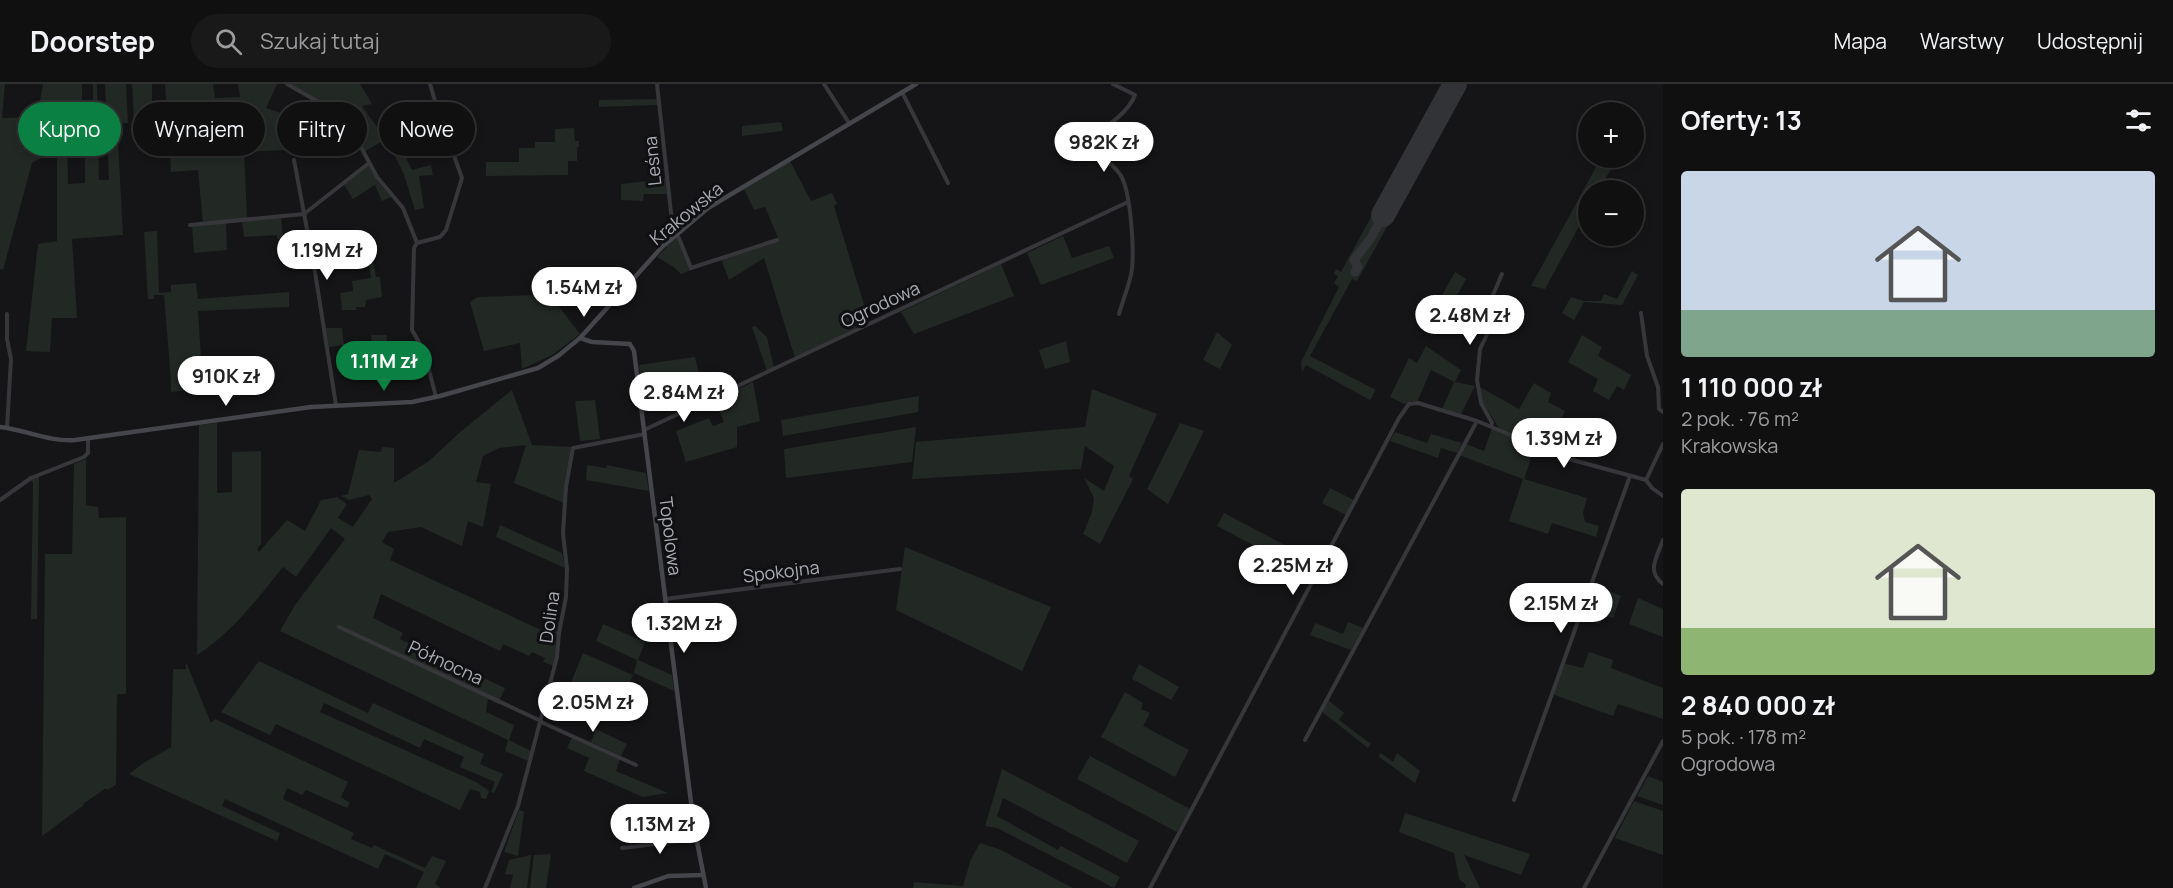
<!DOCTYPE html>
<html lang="pl">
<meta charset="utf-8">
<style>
body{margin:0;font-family:Manrope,sans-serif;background:#19191a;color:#f1f3f6;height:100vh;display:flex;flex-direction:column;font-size:22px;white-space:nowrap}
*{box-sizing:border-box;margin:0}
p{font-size:20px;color:#9c9d9f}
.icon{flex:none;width:33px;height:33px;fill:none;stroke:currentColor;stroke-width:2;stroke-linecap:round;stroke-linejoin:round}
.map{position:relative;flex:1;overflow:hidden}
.drawer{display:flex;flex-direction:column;background:#101011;width:510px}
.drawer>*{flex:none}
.guide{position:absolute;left:18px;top:18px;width:570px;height:54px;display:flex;gap:12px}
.buttons{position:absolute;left:1578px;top:18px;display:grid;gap:12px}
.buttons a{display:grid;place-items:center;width:66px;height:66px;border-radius:50%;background:#101011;box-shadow:0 3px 9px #0003,0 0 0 2px #303031;font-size:30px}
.price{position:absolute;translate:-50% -51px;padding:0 14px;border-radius:21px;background:#fff;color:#222;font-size:20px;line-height:39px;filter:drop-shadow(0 2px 3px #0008)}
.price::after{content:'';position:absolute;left:50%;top:36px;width:18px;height:14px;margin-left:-9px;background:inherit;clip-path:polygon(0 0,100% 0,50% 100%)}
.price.on{background:#0b8043;color:#fff}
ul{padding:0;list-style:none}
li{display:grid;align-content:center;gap:12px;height:318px;padding:0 18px}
li span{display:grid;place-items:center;height:186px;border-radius:6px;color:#555}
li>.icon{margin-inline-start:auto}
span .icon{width:108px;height:108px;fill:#fffc;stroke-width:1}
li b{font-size:26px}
h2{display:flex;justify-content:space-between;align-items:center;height:72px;padding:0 18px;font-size:26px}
.pill{padding:0 21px;border-radius:27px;background:#101011;box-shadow:0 3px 9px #0003,0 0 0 2px #303031;font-size:21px;line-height:54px}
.pill.on{background:#0b8043;color:#fff}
header{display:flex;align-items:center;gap:36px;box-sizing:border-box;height:84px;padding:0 30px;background:#101011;border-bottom:2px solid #303031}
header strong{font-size:28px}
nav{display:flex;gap:33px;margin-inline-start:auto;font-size:21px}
.search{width:420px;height:54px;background:#19191a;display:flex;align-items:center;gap:15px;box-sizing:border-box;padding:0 21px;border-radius:33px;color:#9c9d9f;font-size:22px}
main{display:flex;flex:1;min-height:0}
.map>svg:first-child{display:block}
.green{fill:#222823}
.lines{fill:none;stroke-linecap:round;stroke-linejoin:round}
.taxiway{stroke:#323336;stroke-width:9}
.runway{stroke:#323336;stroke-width:24}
.street{stroke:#37373b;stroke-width:4}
.secondary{stroke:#45464b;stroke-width:4.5}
.labels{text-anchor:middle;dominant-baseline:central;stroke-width:6;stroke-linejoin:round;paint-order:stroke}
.street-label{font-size:18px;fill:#a9acb5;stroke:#101012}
</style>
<header>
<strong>Doorstep</strong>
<div class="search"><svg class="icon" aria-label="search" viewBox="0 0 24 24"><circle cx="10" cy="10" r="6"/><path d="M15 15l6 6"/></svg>Szukaj tutaj</div>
<nav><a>Mapa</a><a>Warstwy</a><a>Udostępnij</a></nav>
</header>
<main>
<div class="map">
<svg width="1663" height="804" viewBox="0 0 1663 804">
<rect width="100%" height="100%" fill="#151517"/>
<!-- green -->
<g class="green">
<polygon points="0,0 5,0 2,34 37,33 43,0 82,0 82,42 67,43 68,100 85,99 85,42 93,42 93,0 97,0 99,96 109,96 105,0 126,0 128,39 117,40 123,151 72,155 77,234 52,234 50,268 26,267 38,160 57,157 57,65 32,79 3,186 0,185"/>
<polygon points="132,0 152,0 152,24 141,25 141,39 134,39"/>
<polygon points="165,0 213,0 215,14 240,13 238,0 277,0 266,24 304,37 301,65 244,68 247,134 203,139 198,86 171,88"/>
<polygon points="290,0 360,0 372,20 362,22 379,46 412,32 416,41 395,51 412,86 431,81 433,91 419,92 424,124 415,126 403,88 386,55 364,68 346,33"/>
<polygon points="1444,0 1466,0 1357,197 1352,195 1310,272 1376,306 1370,316 1306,281 1302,288 1301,278 1339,203 1334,199 1338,192 1334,190 1336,185 1341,188"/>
<polygon points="658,15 658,21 599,23 599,16"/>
<polygon points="781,38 783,47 742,52 742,42"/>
<polygon points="574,44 575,57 579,57 579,63 577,63 577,77 568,77 568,91 486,92 486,78 519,78 519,64 535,64 535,58 555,58 555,45"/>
<polygon points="1601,74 1617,74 1599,106 1588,106 1588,126 1545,205 1531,202"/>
<polygon points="790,77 811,117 832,109 837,120 834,122 869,237 795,274 764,174 729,196 721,175 779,156 765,123 754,126 744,105"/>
<polygon points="368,81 378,98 391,113 382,117 375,101 353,115 344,101"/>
<polygon points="665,95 667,110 644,110 643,117 621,116 621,100"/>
<polygon points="281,133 283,155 277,155 277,151 244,153 242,137"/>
<polygon points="226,139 227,166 194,169 192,142"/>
<polygon points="157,147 159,209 171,208 171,201 196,199 198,215 289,208 289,223 198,227 203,304 171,308 171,297 164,211 154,211 154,215 148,215 144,148"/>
<polygon points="1063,152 1072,174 1109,162 1114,174 1041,201 1027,169"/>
<polygon points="675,154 678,154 691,186 681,190 675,184 657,173"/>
<polygon points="337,157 341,171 315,180 311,165"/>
<polygon points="371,166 376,193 380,193 382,213 366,216 365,223 356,223 356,226 342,226 340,209 353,207 352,197 371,194 367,167"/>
<polygon points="1001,180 1014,212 914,250 901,228"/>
<polygon points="1632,187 1638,191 1622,221 1584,218 1574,236 1562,229 1571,213 1584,217 1601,217 1604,210 1617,215"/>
<polygon points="1455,188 1466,195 1440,243 1437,241 1436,244 1427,238"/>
<polygon points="624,192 628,196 623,202 547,207 580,250 552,271 522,285 520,259 484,267 470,218 478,213 537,211 546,206 545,194"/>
<polygon points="755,242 767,253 774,284 767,287 752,243"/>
<polygon points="326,244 342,244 344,261 357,260 359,277 345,277 344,261 329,263"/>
<polygon points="1217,248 1232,261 1220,285 1203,276"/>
<polygon points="371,251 387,251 386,260 396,260 403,282 387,283 386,289 375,290"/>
<polygon points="1582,251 1602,263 1598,272 1631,291 1624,306 1617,302 1609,316 1593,307 1598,295 1568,278"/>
<polygon points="1066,257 1070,278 1045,285 1039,266"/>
<polygon points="1426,262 1461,286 1455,298 1475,302 1461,330 1442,325 1454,298 1431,286 1417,318 1412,317 1405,320 1390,313 1409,274 1417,279"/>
<polygon points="695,273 705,316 678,328 675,309 661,309 660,305 655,306 655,308 642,309 639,281"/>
<polygon points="753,298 760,337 737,343 737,363 686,378 676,347 709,334 713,342 724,338 715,316"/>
<polygon points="1534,299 1551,309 1548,318 1565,327 1558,343 1540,334 1528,356 1499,344 1481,316 1478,302 1519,325"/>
<polygon points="1092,305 1157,330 1129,392 1133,395 1100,460 1083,450 1092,428 1094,414 1084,394 1104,407 1114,382 1085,362 1081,385 912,395 916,358 1085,343"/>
<path d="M512,306L532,361L572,363L564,419L514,399L526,361L499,364L483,372L476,398L491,400L483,443L468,437L462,462L421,443L388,448L382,458L394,465L390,476L552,551L558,538L560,539L554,582L543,578L545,574L532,568L529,572L503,560L500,567L381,510L373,534L403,549L400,555L505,604L498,620L488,615L486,628L514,641L509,656L531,667L528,677L505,667L508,656L280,547L295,521L345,455L331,444L296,493L283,483C258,514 231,550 197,571L199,341L217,339V409L232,408V368L261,367V460L257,465L259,468L287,436L305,447L321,416L337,413L347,420L338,434L353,443L372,415L369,411L349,416L341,412L348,410L359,366L381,368L382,363L394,364V399L429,377L459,349Z"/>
<polygon points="919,312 918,328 783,352 781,336"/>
<polygon points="595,316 600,355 580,357 575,317"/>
<polygon points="1180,339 1204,347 1168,420 1147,405"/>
<polygon points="916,343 912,378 786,394 784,365"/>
<polygon points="1492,344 1535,363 1524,395 1587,414 1583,428 1585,438 1599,442 1596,453 1552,439 1548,450 1509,437 1523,395 1459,371 1466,360 1484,367"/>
<polygon points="1395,348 1427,359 1431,350 1462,359 1457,369 1441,364 1438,374 1390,357"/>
<polygon points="86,375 86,421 98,423 99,434 126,433 126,610 117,610 116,701 107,706 106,704 83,720 84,721 42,752 45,470 72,470 74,380"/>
<polygon points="587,381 606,384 607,381 646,389 649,407 586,396"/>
<polygon points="39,392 37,535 31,535 33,398 30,396"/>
<polygon points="1330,404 1354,416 1346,431 1322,419"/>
<polygon points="1224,429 1296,467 1289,480 1217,442"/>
<polygon points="500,441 562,469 565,484 496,453"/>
<polygon points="905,463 1051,523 1022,587 896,526"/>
<polygon points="1593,500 1621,512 1613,534 1604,531 1600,540 1580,533"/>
<polygon points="1638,514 1663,525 1663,553 1629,540"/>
<polygon points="1348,538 1363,544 1351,566 1310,551 1315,539 1343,550"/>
<polygon points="603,540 645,558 638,576 672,591 674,607 634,589 637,576 596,557"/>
<polygon points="1589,568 1613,576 1611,584 1663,604 1663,635 1618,620 1613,632 1552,610 1562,579 1583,584"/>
<polygon points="583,569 633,591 629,600 636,603 625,627 570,601"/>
<polygon points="259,577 368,629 373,619 484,670 480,680 503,690 494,709 491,708 495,698 460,683 464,673 424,655 420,664 324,619 320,628 476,698 489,707 486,715 481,714 480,708 470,705 460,726 276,640 270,651 221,628"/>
<polygon points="186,578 211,639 215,635 348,698 341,713 350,719 347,724 306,706 302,711 287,704 283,715 354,749 351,755 372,764 374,761 425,784 432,772 446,777 435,800 441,804 416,804 424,788 385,770 378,785 225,715 222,722 280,749 277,757 129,690 142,680 171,663 173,585 186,585"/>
<polygon points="1139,580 1179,603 1171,616 1132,595"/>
<polygon points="1125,608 1143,619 1141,625 1150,629 1143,642 1189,666 1175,693 1101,653"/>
<polygon points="1328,616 1344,629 1339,636 1371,660 1368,664 1321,627"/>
<polygon points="596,645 627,660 621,672 591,658"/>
<polygon points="572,653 620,675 616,687 668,709 643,713 584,687 589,674 567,664"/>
<polygon points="1381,669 1393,678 1397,669 1420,687 1415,699 1378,672"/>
<polygon points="1090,672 1190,725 1177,748 1077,695"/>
<polygon points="1002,685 1139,757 1127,779 1003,714 997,732 1058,766 1061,762 1120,793 1114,804 997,744 985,742"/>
<polygon points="1648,692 1663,698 1663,721 1637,712"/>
<polygon points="1634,717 1663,727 1663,771 1615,754"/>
<polygon points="519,726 524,728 518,772 504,768"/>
<polygon points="1405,729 1530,770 1521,791 1464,771 1480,804 1465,804 1466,801 1459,795 1454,769 1399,748"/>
<polygon points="980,759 999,765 1073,804 913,804 914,798 963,802 971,775"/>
<polygon points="551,770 546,804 530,804 534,771"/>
<polygon points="531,771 527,804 510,804 513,791 505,790 509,776"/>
</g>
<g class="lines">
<!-- taxiway -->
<polyline class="taxiway" points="1355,188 1358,183 1354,176 1371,154 1383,131"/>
<!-- runway -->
<polyline class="runway" points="1383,131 1455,0"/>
<!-- street -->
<g class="street">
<polyline points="287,0 331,25 347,37 377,93 403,124 417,159"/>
<polyline points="430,0 437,24 462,94 446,146 440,153 417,159 414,164 412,246 424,267 436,313"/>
<polyline points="657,0 673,147 679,154 691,184 777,156"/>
<polyline points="824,0 849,39"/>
<path d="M1113,0L1135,11C1127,32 1099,47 1082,60L1081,63C1086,69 1094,70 1101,73C1107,77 1115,83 1119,89C1131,103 1134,165 1132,185C1130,200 1123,215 1119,230"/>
<polyline points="902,8 948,99"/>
<polyline points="294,76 315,188 336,321"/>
<polyline points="190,141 304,130 369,79"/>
<polyline points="1641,229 1647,272 1658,303 1659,325 1663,328"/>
<polyline points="7,230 7,255 11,275 7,344"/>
<polyline points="1491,342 1492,339 1481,319 1477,296 1480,265 1493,238 1492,213 1502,190"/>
<polyline points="644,346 1128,118"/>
<polyline points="1646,396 1663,360"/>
<polyline points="0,416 31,394 84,373 88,369 88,354"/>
<path d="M1663,456C1657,473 1646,487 1663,500"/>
<polyline points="665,515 900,485"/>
<polyline points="339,543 541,637"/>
<polyline points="541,638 636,681"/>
<polyline points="1305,656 1477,337"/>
<polyline points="1514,716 1630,392"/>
<polyline points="622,764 696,755"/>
<polyline points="485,804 518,722 557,573 559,549 566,513 567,485 563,449 566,403 573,364 645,350"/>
<polyline points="1150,804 1399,334 1409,320 1418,319 1477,337 1569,375 1646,396 1652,404 1663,412"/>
<polyline points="1584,804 1663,657"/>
</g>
<!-- secondary -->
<g class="secondary">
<polyline points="580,254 592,258 630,260 634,267 694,742 706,804"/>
<path d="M0,343C26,346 49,358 75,356L311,323L412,318L440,312L538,284L558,272L580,254L662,163L708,124L916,0"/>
<polyline points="634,804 668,792 703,791"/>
</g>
</g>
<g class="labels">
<!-- street labels -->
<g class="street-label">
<text transform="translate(652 77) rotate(-96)">Leśna</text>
<text transform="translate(686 129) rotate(-39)">Krakowska</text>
<text transform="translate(880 220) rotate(-25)">Ogrodowa</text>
<text transform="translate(671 452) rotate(83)">Topolowa</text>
<text transform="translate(781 487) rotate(-7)">Spokojna</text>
<text transform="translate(549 533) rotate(-82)">Dolina</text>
<text transform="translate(446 578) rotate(25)">Północna</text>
</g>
</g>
</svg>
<div class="buttons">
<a>+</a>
<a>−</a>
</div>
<b class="price" style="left:1104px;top:89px">982K zł</b>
<b class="price" style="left:327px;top:197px">1.19M zł</b>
<b class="price" style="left:584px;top:234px">1.54M zł</b>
<b class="price" style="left:1470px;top:262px">2.48M zł</b>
<b class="price on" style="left:384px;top:308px">1.11M zł</b>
<b class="price" style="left:226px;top:323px">910K zł</b>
<b class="price" style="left:684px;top:339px">2.84M zł</b>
<b class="price" style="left:1564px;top:385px">1.39M zł</b>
<b class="price" style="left:1293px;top:512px">2.25M zł</b>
<b class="price" style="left:1561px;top:550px">2.15M zł</b>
<b class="price" style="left:684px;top:570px">1.32M zł</b>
<b class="price" style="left:593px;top:649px">2.05M zł</b>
<b class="price" style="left:660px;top:771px">1.13M zł</b>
<div class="guide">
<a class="pill on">Kupno</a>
<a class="pill">Wynajem</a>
<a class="pill">Filtry</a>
<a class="pill">Nowe</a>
</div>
</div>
<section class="drawer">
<h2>Oferty: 13<svg class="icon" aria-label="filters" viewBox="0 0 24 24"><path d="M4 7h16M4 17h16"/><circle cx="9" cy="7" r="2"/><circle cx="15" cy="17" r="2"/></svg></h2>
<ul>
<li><span style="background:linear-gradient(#c9d6e8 75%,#7fa58c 0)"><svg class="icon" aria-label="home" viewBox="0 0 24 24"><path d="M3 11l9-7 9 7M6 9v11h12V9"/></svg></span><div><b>1 110 000 zł</b><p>2 pok. · 76 m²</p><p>Krakowska</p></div></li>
<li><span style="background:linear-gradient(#dfe7d0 75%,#8fb573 0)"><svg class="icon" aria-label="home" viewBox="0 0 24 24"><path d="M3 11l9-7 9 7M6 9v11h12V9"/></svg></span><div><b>2 840 000 zł</b><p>5 pok. · 178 m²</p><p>Ogrodowa</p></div></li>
</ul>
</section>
</main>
